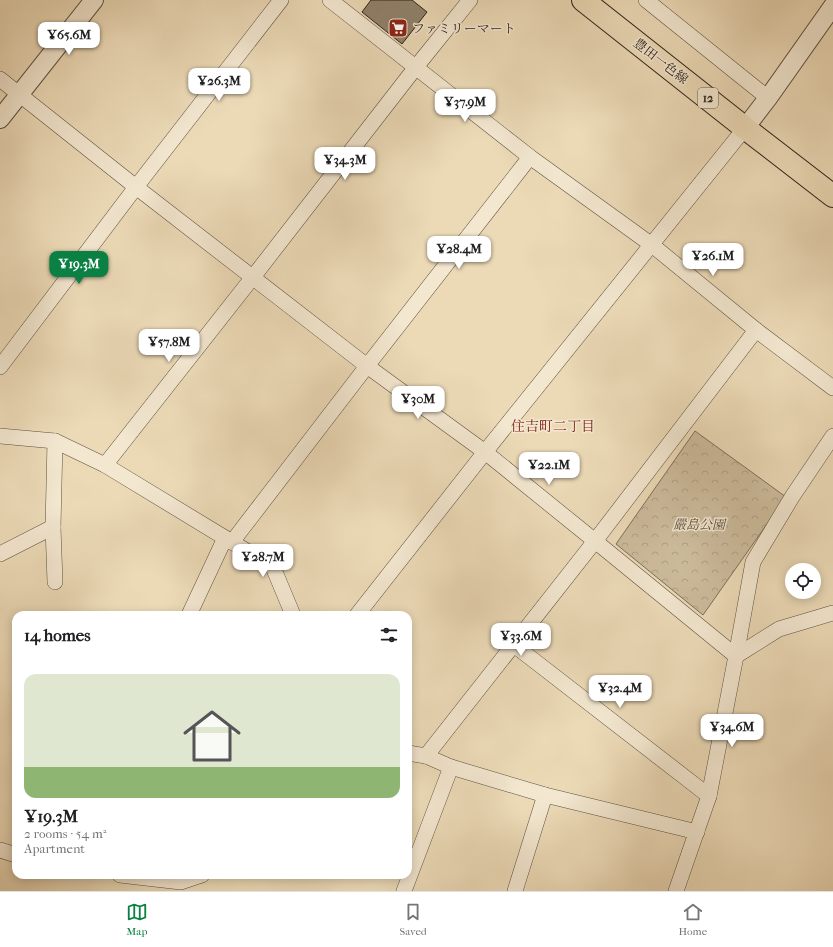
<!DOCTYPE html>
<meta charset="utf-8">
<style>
body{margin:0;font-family:"IM FELL French Canon","Noto Serif JP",serif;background:#f6f6f6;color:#202124;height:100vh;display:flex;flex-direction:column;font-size:15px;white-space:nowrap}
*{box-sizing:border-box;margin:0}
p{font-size:13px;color:#757577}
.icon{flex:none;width:22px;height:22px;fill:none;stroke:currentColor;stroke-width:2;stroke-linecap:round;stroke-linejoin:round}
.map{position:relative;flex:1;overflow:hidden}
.drawer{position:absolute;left:12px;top:611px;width:400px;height:268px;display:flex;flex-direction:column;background:#fff;border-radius:12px;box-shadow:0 2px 10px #0003}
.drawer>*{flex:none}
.buttons{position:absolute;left:785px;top:563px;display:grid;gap:8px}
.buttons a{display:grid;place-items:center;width:36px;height:36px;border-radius:50%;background:#fff;box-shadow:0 2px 10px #0003;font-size:20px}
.price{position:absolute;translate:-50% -34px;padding:0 9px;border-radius:8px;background:#fff;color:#222;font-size:13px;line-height:26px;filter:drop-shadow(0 1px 2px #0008)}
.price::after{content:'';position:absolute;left:50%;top:24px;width:12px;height:9px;margin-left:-6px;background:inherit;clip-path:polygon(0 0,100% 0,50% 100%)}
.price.current{background:#0b8043;color:#fff}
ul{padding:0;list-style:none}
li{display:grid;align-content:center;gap:8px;height:212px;padding:0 12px}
li span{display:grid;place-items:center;height:124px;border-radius:12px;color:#555}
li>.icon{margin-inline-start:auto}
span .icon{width:72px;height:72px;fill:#fffc;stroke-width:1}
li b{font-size:17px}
h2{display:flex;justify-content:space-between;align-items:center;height:48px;padding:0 12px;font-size:17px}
.tab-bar{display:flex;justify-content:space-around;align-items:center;height:56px;border-top:1px solid #e0e0e0;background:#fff;font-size:11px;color:#757577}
.tab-bar a{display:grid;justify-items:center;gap:2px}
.tab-bar .current{color:#0b8043}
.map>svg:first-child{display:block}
.park{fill:url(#park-crowns);stroke:#7c6f5b}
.building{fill:#90826c;stroke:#2d231a}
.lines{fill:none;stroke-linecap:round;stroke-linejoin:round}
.minor-casing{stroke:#5d5141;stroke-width:16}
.tertiary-casing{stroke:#5d5141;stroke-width:20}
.primary-casing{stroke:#2d231a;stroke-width:24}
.minor{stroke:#f3e7d0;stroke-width:15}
.tertiary{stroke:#f3e7d0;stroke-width:18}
.primary{stroke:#ecdab7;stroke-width:22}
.labels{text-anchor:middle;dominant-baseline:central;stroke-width:3;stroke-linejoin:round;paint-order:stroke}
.shield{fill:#f3e7d0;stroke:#685e51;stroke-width:1}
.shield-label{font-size:12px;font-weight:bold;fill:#2d231a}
.poi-label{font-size:13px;fill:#2d231a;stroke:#f3e7d0;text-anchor:start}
.street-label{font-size:13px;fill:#2d231a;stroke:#f3e7d0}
.park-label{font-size:13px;font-style:italic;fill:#55493a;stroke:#f3e7d0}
.neighbourhood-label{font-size:14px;fill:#7a1f14;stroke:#f3e7d0}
</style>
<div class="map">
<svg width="833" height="891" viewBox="0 0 833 891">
<defs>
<pattern id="park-crowns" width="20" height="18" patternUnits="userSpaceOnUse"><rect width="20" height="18" fill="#ccbb9c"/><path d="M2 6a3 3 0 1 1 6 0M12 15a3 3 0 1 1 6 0" fill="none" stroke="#b0a086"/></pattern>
</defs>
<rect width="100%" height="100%" fill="#ecdab7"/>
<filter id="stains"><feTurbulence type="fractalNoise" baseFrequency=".005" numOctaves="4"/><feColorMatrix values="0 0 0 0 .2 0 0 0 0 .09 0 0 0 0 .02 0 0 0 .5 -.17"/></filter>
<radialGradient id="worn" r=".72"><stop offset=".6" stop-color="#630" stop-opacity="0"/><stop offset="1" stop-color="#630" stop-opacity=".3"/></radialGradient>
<!-- park -->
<polygon class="park" points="695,431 786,497 703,615 616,544"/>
<!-- building -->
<polygon class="building" points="371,0 412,0 427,12 402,44 362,12"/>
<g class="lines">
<defs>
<g id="minor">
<polyline points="330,0 530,157 652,245 756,330 833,388"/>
<polyline points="646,0 768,98"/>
<polyline points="0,79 136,187 367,366 485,452 595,541 736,656"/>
<polyline points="0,367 136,187 281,0"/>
<polyline points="0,436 55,441 105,465 273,567 293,615"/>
<polyline points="55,441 53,527 55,582"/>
<polyline points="105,465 253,277 416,67 470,0"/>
<polyline points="232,542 367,366 530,157"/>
<polyline points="0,554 53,527"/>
<polyline points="189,615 225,538"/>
<polyline points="357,615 485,452 745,128"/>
<polyline points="514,645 709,796"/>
<polyline points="736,656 779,629 833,613"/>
<polyline points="408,753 426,756 451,767 545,795 697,832"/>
<polyline points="426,756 595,541 756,330"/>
<polyline points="0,850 16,855"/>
<polyline points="120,875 181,882 202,875"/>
<polyline points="404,891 451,767"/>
<polyline points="515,891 545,795"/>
<polyline points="676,891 709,796 736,656 753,562 792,497 833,436"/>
</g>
<g id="tertiary">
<polyline points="0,119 94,0"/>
<polyline points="745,128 768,98 833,6"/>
</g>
<polyline id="primary" points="583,0 745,128 833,196"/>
</defs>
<!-- minor casing -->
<use href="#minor" class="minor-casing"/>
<!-- tertiary casing -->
<use href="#tertiary" class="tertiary-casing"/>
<!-- primary casing -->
<use href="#primary" class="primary-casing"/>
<!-- minor -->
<use href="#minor" class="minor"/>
<!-- tertiary -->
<use href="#tertiary" class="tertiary"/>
<!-- primary -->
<use href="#primary" class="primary"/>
</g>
<!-- icons -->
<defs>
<symbol id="supermarket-square" viewBox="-11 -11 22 22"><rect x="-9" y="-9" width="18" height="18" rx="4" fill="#8f2418" stroke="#f3e7d0"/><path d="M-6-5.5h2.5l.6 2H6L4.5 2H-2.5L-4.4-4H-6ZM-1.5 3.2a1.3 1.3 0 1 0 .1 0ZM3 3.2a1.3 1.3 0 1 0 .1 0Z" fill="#fff"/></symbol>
</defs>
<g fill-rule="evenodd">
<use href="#supermarket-square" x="387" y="17" width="22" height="22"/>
</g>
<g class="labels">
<!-- shield labels -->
<rect class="shield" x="698" y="88" width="20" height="20" rx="3"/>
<g class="shield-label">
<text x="708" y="98">12</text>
</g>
<!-- poi labels -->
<g class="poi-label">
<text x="412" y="28">ファミリーマート</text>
</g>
<!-- street labels -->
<g class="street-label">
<text transform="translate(661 61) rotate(38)">豊田一色線</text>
</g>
<!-- park labels -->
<g class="park-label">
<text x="699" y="524">嚴島公園</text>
</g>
<!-- neighbourhood labels -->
<g class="neighbourhood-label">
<text x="553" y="426">住吉町二丁目</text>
</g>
</g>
<rect width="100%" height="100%" filter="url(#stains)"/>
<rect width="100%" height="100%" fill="url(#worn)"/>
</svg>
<div class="buttons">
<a><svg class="icon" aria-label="locate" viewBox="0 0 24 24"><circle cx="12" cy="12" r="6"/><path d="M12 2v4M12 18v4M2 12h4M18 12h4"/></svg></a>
</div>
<b class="price" style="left:69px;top:56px">¥65.6M</b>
<b class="price" style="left:219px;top:102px">¥26.3M</b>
<b class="price" style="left:465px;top:123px">¥37.9M</b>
<b class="price" style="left:345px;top:181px">¥34.3M</b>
<b class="price" style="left:459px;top:270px">¥28.4M</b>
<b class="price" style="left:713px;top:277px">¥26.1M</b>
<b class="price current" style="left:79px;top:285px">¥19.3M</b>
<b class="price" style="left:169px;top:363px">¥57.8M</b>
<b class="price" style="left:418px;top:420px">¥30M</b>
<b class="price" style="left:549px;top:486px">¥22.1M</b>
<b class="price" style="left:263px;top:578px">¥28.7M</b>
<b class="price" style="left:521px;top:657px">¥33.6M</b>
<b class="price" style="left:620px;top:709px">¥32.4M</b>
<b class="price" style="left:732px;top:748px">¥34.6M</b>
<section class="drawer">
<h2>14 homes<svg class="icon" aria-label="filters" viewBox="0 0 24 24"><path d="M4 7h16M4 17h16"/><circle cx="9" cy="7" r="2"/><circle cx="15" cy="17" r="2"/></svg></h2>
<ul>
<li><span style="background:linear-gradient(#dfe7d0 75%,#8fb573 0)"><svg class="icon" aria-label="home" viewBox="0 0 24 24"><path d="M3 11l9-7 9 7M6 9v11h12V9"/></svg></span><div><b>¥19.3M</b><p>2 rooms · 54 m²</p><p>Apartment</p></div></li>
</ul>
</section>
</div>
<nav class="tab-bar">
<a class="current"><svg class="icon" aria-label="map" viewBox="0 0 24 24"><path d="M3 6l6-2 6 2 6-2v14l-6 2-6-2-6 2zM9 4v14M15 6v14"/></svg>Map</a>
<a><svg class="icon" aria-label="saved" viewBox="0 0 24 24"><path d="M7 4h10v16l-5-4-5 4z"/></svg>Saved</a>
<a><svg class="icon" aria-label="home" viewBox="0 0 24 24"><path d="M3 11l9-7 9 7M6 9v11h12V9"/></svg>Home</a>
</nav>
